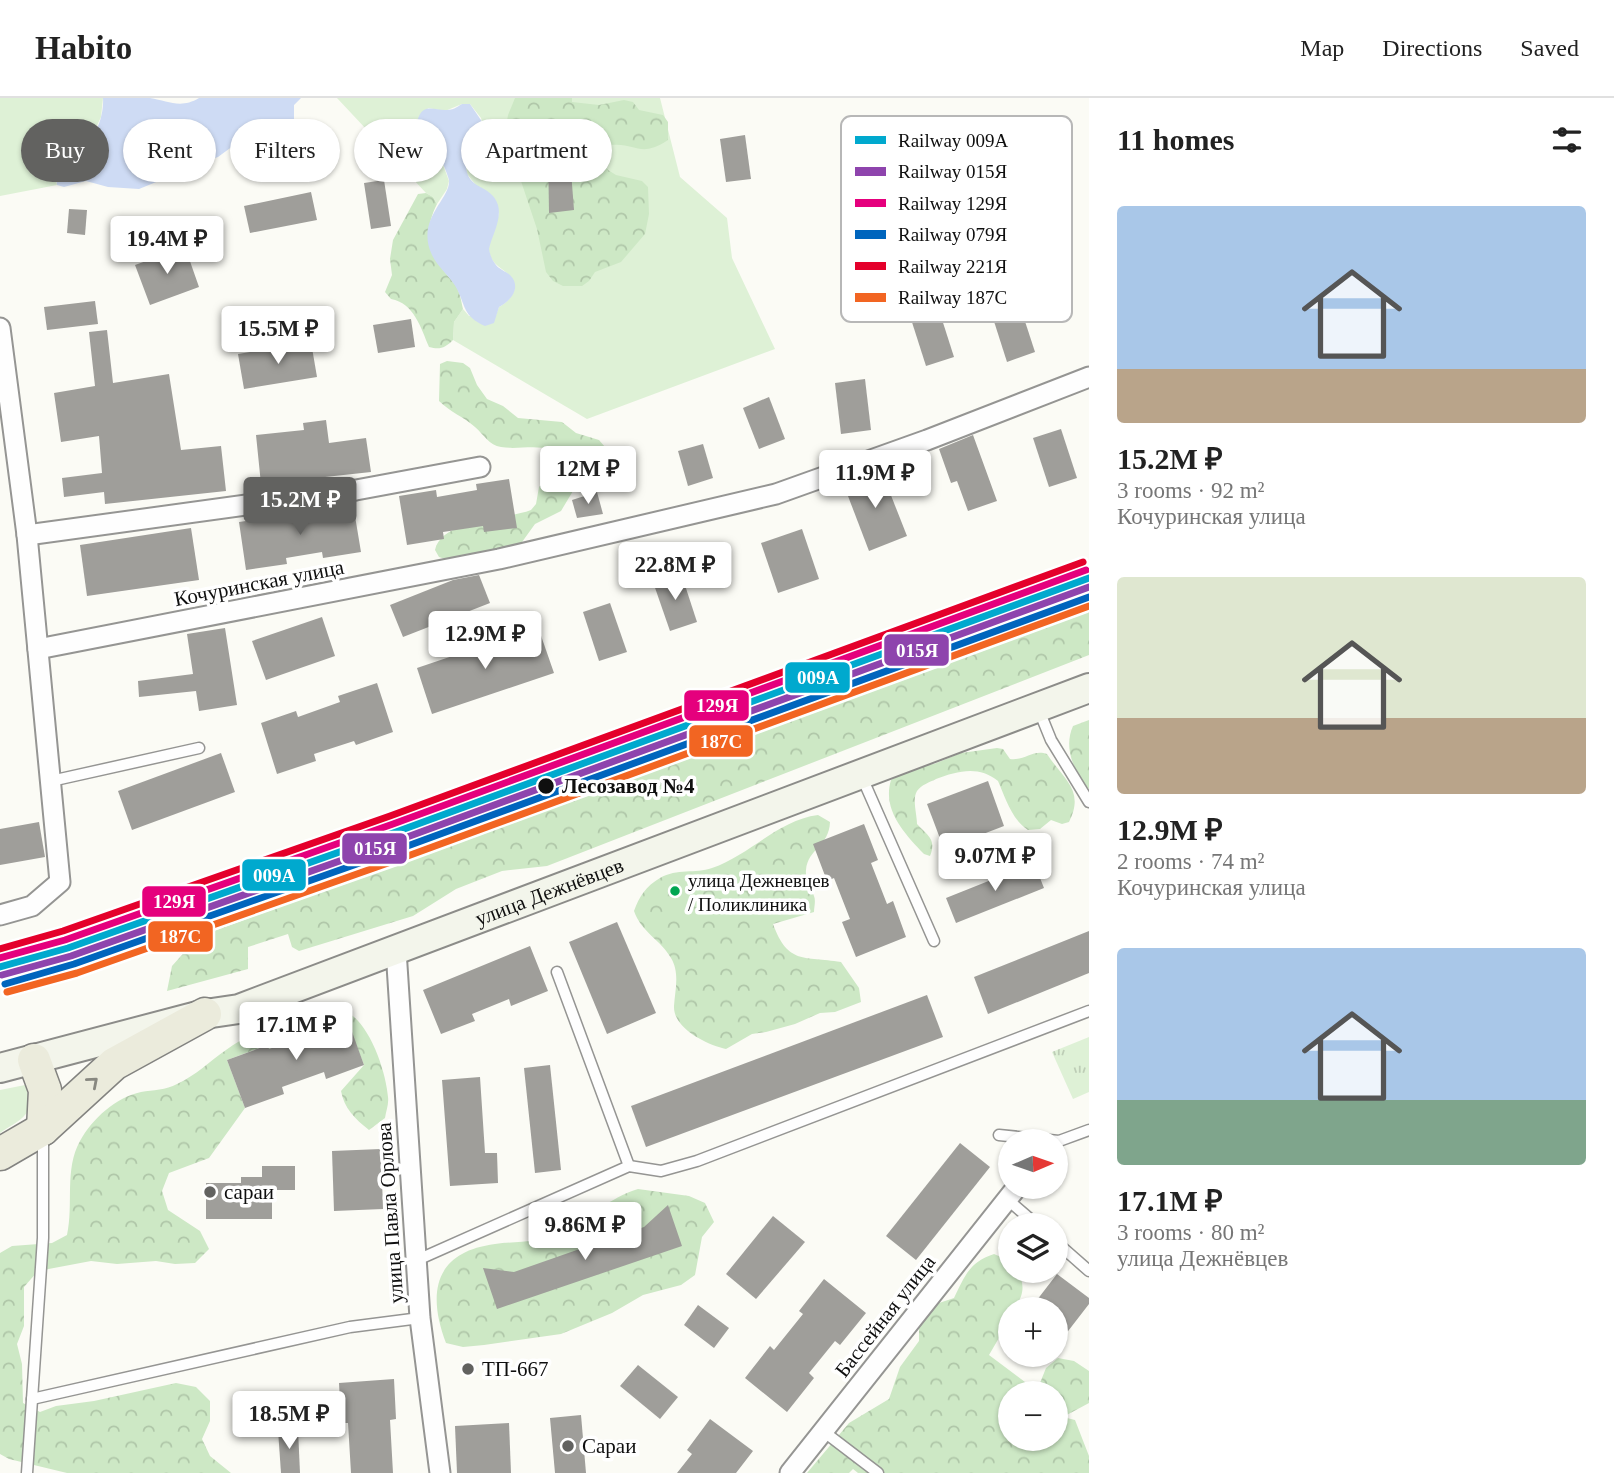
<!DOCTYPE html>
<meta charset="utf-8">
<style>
body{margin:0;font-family:Georgia,serif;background:#f2f2f2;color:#222;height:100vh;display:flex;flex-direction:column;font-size:26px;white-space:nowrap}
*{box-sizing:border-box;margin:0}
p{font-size:23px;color:#767676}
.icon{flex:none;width:38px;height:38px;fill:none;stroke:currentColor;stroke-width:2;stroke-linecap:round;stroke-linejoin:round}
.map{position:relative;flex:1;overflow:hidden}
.details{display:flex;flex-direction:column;background:#fff;width:525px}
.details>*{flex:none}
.hud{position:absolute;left:21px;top:21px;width:665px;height:63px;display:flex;gap:14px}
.needle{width:46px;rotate:88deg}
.tools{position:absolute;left:998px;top:1031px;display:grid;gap:14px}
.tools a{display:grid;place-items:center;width:70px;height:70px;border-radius:50%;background:#fff;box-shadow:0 2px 5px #0004;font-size:35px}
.price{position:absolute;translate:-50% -60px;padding:0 16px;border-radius:7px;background:#fff;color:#222;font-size:23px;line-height:46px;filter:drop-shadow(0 2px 4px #0008)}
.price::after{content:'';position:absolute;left:50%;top:42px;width:21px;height:16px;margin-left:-10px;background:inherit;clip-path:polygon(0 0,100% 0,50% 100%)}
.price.selected{background:#626260;color:#fff}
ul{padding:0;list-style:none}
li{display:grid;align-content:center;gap:14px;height:371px;padding:0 28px}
li span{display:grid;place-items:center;height:217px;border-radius:7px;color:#555}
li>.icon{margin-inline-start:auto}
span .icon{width:126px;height:126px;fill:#fffc;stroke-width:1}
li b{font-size:30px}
h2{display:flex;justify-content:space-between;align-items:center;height:84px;padding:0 28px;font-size:30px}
.pill{padding:0 24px;border-radius:32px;background:#fff;box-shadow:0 2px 5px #0004;font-size:24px;line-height:63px}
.pill.selected{background:#626260;color:#fff}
header{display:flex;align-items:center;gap:42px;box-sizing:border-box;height:98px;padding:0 35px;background:#fff;border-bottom:2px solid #e0e0e0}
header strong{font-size:33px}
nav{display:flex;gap:38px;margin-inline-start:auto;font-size:24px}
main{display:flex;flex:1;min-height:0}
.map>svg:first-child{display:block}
.grass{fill:#def1d6}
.forest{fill:url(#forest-crowns)}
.park{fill:url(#park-tufts)}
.water{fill:#cedbf4}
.building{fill:#9f9e9a}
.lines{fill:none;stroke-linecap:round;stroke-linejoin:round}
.service-casing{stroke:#959593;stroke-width:13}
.minor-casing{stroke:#959593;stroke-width:23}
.secondary-casing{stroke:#8c8c89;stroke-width:32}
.primary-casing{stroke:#838380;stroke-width:35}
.service{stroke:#fefefe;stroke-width:10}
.minor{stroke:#fefefe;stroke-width:19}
.secondary{stroke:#f3f5eb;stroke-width:28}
.primary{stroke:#ebebdc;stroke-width:32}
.rail-1-casing{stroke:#fff;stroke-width:12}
.rail-2-casing{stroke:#fff;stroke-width:12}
.rail-3-casing{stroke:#fff;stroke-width:12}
.rail-4-casing{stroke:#fff;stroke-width:12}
.rail-5-casing{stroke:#fff;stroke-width:12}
.rail-6-casing{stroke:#fff;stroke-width:12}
.rail-1{stroke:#00a9ce;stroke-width:7}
.rail-2{stroke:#8e44ad;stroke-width:7}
.rail-3{stroke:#e5007d;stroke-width:7}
.rail-4{stroke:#0065bd;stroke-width:7}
.rail-5{stroke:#e4002b;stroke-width:7}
.rail-6{stroke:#f26522;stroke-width:7}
.oneway{stroke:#888880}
.stop-dot{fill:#0f0f0f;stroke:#fff;stroke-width:2.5}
.bus-dot{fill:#00a651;stroke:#fff;stroke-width:2.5}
.poi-dot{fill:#626260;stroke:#fff;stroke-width:2.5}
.labels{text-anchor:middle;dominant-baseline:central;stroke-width:7;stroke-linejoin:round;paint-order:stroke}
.bus-label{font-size:19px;fill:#0f0f0f;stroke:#fff;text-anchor:start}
.street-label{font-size:21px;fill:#0f0f0f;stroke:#fff}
.stop-label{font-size:21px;font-weight:bold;fill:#0f0f0f;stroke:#fff;text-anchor:start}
.poi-label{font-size:21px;fill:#0f0f0f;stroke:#fff;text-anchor:start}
.key{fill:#fff;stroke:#b7b7b7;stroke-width:2}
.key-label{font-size:19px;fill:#0f0f0f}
.line-badge{stroke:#fff;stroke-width:2.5}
.badge-label{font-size:19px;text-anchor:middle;font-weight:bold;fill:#fff}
</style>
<header>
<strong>Habito</strong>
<nav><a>Map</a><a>Directions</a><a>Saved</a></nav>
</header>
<main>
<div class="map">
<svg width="1089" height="1375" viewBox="0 0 1089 1375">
<defs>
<pattern id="forest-crowns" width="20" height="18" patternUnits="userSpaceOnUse" patternTransform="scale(1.75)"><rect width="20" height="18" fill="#cde8c5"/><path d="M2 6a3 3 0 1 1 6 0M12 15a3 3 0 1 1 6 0" fill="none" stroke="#afc6a8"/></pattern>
<pattern id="park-tufts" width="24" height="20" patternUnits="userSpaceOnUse" patternTransform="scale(1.75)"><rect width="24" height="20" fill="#def1d6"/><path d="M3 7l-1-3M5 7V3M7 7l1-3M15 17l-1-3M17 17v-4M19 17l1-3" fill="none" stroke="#bdcdb6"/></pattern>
</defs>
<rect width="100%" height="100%" fill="#fbfbf5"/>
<!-- grass -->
<g class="grass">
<polygon points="0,0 103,0 101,19 92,38 83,47 70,52 55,79 57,87 0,98"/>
<path d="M337,0H660L680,79L727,120L732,160L775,251L587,321L453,242L454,224L463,211L469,218L496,217L499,209C510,203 521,190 510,178C502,169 491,167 489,153C488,141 497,127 499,115L486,93L478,90L467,76L465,65L469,47L485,36L481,20L470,6H462L445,13L428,10L418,30L422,38L437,50L449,83L447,91L437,106L433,99L426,95Z"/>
<path d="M25,987C37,1017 22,1020 0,1035V992Z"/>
</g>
<!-- forest -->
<g class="forest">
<path d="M515,0H572V4L599,7L624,2L633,4L639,12L663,17L668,24V42C639,61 637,44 610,47L604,55L603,65L608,72L616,77L642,83L648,89L649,116L645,136L621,164L595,174L589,183L582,188H563L553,183L546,174L537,131L505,35L508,17Z"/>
<path d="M426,95L433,99L437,106C420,140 432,160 454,185C460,192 461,203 463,211L454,224L453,242C445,250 440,252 429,249C421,230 414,205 391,201L385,194L392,177L390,161L393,142L418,96Z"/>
<path d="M447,263L463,265L470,270L477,287L487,301L503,308L518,320L562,324L576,335L599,342L605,349L608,367L603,378L576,388L561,413L535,426L517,451L448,462L439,459L435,452C442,421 505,422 531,412L536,406L539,389C550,380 556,366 551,352C535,346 518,352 501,349C489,347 484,337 475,329C464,319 450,314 439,303L440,266Z"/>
<polygon points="1089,508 1089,557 547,768 502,773 456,791 413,818 299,853 292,849 288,836 248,849 248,871 167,893 172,868 198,839"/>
<path d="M1089,622V691C1074,674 1063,650 1073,628Z"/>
<path d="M997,650L1003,651L1010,661C1025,663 1033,651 1047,656C1064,682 1085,692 1069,724L1062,726L1051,722L1040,731L1028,732C1012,722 1005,699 998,683C979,667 957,673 936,681C930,684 921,687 917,693C912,701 917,717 917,726C927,737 937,741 930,758L924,756C904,735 882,712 891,682L917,668L934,666L961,655Z"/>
<path d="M818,717L830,724C829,749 808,750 806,772C805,782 811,789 814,798C816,803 814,809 814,814L773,826C788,867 804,858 841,864L859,890L861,904L835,914L820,915L795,926L766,934L752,936L726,951C708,947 673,931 674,908C675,892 680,875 671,860C661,842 641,834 634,813C639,799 646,788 660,780C677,770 695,776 712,770C750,757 778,722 818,717Z"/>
<path d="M324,910C329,910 335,909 340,911C368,918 386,973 388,999C389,1006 386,1013 385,1020L369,1032C355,1021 344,1010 341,993L364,967L345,918L311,930L312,935L269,951L267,947L227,962L245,1010L209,1060L169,1075L162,1093L168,1112L200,1133L209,1151L195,1165L175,1166L156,1163L117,1166L91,1163L38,1173L24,1189V1228L17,1246L22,1266L23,1305L40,1314L56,1308L94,1303L176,1285L196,1289L210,1303V1323L202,1341L210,1358L231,1375H67L9,1361L0,1356V1155L12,1148L52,1145L67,1137C74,1106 64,1072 80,1043C92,1021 116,999 141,994C153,992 166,992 177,986C195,978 210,963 226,952C254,932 289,918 324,910Z"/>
<path d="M638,1091L689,1098L705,1105L714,1124L702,1139L695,1177L681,1187L643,1197L612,1215L561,1236L484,1247L463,1249L446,1245C427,1195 434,1154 495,1146C517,1143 542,1145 563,1134C589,1120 609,1100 638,1091Z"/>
<path d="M994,1156L1008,1162L1010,1172L1017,1173C1026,1187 1023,1197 1015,1211H1010V1221L989,1257L1025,1284L1027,1295H1010V1340H1055V1295H1036L1046,1270L1058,1260L1074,1263L1089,1273V1305L1063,1319L1075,1322L1089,1358V1375H858L853,1371L849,1375H807L849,1325L889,1301L900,1269L919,1243V1228L926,1214L939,1205L954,1200C965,1178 969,1164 994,1156Z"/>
</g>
<!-- park -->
<polygon class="park" points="1089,939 1089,994 1073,1001 1052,954"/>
<!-- water -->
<g class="water">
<path d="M103,0C118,0 135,0 150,0C168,3 181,11 199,0H301L294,7V29L290,35L269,43L237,45L218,59L195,67L182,76L166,80L139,91L108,89L86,83L64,89L57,87L55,65C61,53 72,53 83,47C98,38 104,15 103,0Z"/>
<path d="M462,6H470L485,28V37L469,48C456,97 490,81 498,107C502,122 492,137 489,151C490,157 492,162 496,167C499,171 505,173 510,177C522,189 511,203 499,209L494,225L485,228C463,218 466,209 457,191C452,180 438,170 432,157C415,121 451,101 449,82C448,77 440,58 437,52C431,41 411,34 419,18C425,5 437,13 447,12C453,12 457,9 462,6Z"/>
</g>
<!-- building -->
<g class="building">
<polygon points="745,37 751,81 726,84 720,41"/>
<polygon points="569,47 574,112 549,115 548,49"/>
<polygon points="384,82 391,128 371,131 364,85"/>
<polygon points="311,94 317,122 250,135 244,108"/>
<polygon points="69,111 87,112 85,137 67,135"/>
<polygon points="185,149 199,189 150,207 135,167"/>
<polygon points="95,203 98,226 47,232 44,209"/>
<polygon points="1019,205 1035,254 1007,264 991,214"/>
<polygon points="938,209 954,259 926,268 910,218"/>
<polygon points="411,221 415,249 378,255 373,227"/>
<polygon points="107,232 113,285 169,276 181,352 221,348 226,393 105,406 104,394 64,399 62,380 102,375 99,338 61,344 54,295 95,288 89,234"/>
<polygon points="311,244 317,279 244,291 238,256"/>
<polygon points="865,281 871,332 841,336 835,285"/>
<polygon points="769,299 785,341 759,351 743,310"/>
<polygon points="326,322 329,345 366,340 371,374 261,386 256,337 304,332 303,325"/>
<polygon points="1061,331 1077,380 1049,389 1033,340"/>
<polygon points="973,337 997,403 968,413 957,383 951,385 939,351"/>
<polygon points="703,346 713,380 688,388 678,353"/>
<polygon points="881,372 907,438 869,453 843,385"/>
<polygon points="509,381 517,430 484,434 483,428 443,434 444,441 407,447 399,398 436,392 437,399 477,392 476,386"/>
<polygon points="597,394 603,416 577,420 572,402"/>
<polygon points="353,406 361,454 323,460 322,454 286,460 287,466 246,472 239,424 278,418 279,424 317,418 316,412"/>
<polygon points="191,430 199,482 87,498 80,447"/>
<polygon points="802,431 819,481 778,495 761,445"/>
<polygon points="681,475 697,524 670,533 653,484"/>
<polygon points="479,477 490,505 403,539 390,507 453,482"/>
<polygon points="610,505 627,554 599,563 583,514"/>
<polygon points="322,519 335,558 266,582 252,543"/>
<polygon points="538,529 554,575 432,616 417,570"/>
<polygon points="225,530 237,607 199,613 196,593 139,599 138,583 193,576 187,536"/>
<polygon points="377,585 393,634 356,647 354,643 314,656 316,663 277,676 261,625 296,613 298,619 340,604 338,598"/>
<polygon points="221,655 235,694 132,732 118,693"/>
<polygon points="988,683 1004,728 944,751 927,706"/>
<polygon points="39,724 45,759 0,767 0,731"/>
<polygon points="864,726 878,762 871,765 887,806 893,803 906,839 856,859 842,824 850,821 834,780 827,783 813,746"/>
<polygon points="1034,765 1044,790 956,825 946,800"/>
<polygon points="617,824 656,915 607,936 569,844"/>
<polygon points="1089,833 1089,875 988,916 974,879"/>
<polygon points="530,848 548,893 511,908 509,901 472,916 475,923 441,936 423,892"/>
<polygon points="927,897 943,939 646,1049 631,1008"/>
<polygon points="346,917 364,967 326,981 324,974 282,989 284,996 245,1010 227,962 268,947 269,951 312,935 311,930"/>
<polygon points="550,967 561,1072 535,1075 524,970"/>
<polygon points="480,979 485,1055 497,1055 498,1085 450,1088 442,982"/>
<polygon points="960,1045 990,1069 916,1162 886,1138"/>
<polygon points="381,1051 383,1111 334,1113 332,1053"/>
<polygon points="262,1068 295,1068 295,1092 272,1092 272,1121 206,1121 206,1085 241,1085 241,1079 262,1079"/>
<polygon points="668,1107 682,1148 497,1211 483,1170 514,1174 594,1146 644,1129"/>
<polygon points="773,1118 805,1144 756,1201 726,1176"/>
<polygon points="1057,1176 1089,1200 1089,1206 1055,1250 1055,1211 1030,1211"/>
<polygon points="824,1181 866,1215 840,1247 835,1243 809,1275 814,1280 787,1314 745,1280 770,1248 774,1252 803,1216 799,1213"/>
<polygon points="698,1207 729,1230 714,1250 684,1227"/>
<polygon points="638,1267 678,1299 660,1321 620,1288"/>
<polygon points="394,1281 396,1321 390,1322 393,1375 351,1375 348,1325 341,1325 339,1285"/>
<polygon points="581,1317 586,1375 555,1375 550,1320"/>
<polygon points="710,1321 753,1353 736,1375 677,1375 692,1356 687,1352"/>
<polygon points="509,1325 511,1375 457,1375 455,1328"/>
<polygon points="298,1331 300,1375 281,1375 278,1332"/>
</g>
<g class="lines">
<defs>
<g id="service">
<polyline points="1038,610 1051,642 1089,704"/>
<polyline points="861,677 934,843"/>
<polyline points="51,683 199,650"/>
<polyline points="557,874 629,1068"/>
<polyline points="999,1037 1059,1043 1089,1032"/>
<polyline points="1007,1101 1037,1127"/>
<polyline points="1055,1143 1089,1173"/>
<polyline points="415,1163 629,1068 661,1073 697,1063 1089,913"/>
<polyline points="32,1301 350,1229 420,1220"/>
<polyline points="823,1333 878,1375"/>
<polyline points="27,1375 43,1140 43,1037"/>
</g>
<g id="minor">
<polyline points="0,230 27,437 60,784 32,808 0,817"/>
<polyline points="27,437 356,392 480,369"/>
<polyline points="38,551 499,461 776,396 927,342 1089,279"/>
<polyline points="396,852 420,1220 440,1375"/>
<polyline points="790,1375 1017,1089"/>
</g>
<g id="secondary">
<path id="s1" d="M0,970L205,916L239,911L1089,590"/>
</g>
<g id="primary">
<polyline points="34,962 45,992 43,1031"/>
<polyline points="0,1056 43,1031 114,966 205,916"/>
</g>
</defs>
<!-- service casing -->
<use href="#service" class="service-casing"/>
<!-- minor casing -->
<use href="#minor" class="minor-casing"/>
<!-- secondary casing -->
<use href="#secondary" class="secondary-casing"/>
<!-- primary casing -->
<use href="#primary" class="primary-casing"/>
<!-- service -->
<use href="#service" class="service"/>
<!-- minor -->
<use href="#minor" class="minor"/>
<!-- secondary -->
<use href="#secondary" class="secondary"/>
<!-- primary -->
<use href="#primary" class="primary"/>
<defs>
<polyline id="rail-1" points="0,869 68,850 396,734 1089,480"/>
<polyline id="rail-2" points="2,877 71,858 399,742 1089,489"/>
<polyline id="rail-3" points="0,860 65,842 393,726 1086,472"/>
<polyline id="rail-4" points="5,886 74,866 402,750 1089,499"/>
<polyline id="rail-5" points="0,851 63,833 390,718 1083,464"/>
<polyline id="rail-6" points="7,894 77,875 405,759 1089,508"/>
</defs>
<!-- rail-1 casing -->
<use href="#rail-1" class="rail-1-casing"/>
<!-- rail-2 casing -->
<use href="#rail-2" class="rail-2-casing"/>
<!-- rail-3 casing -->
<use href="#rail-3" class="rail-3-casing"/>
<!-- rail-4 casing -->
<use href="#rail-4" class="rail-4-casing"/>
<!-- rail-5 casing -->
<use href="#rail-5" class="rail-5-casing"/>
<!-- rail-6 casing -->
<use href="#rail-6" class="rail-6-casing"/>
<!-- rail-1 -->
<use href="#rail-1" class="rail-1"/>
<!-- rail-2 -->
<use href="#rail-2" class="rail-2"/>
<!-- rail-3 -->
<use href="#rail-3" class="rail-3"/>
<!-- rail-4 -->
<use href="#rail-4" class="rail-4"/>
<!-- rail-5 -->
<use href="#rail-5" class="rail-5"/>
<!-- rail-6 -->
<use href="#rail-6" class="rail-6"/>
</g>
<!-- one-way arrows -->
<defs><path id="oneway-chevron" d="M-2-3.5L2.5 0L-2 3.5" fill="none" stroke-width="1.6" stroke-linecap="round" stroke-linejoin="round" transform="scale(1.75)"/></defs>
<use class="oneway" href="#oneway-chevron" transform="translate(93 984) rotate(-41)"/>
<!-- markers -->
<circle class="stop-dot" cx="546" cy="688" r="9"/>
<circle class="bus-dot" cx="675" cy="793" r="6"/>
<g class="poi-dot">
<circle cx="210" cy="1094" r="7"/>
<circle cx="468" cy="1271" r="7"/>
<circle cx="568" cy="1348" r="7"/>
</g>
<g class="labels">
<!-- bus labels -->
<g class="bus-label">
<text x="688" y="782">улица Дежневцев<tspan x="688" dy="24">/ Поликлиника</tspan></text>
</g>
<!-- street labels -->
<g class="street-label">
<text transform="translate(259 485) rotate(-11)">Кочуринская улица</text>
<text stroke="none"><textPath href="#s1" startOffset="578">улица Дежнёвцев</textPath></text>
<text transform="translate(390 1115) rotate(-94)">улица Павла Орлова</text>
<text transform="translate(885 1218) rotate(-52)">Бассейная улица</text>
</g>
<!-- stop labels -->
<g class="stop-label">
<text x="562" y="688">Лесозавод №4</text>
</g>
<!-- poi labels -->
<g class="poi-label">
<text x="224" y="1094">сараи</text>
<text x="482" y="1271">ТП-667</text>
<text x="582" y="1348">Сараи</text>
</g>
</g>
<!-- legend -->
<rect x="841" y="18" width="231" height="206" rx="10" class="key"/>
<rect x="855" y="38" width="31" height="8" fill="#00a9ce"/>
<rect x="855" y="69" width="31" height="9" fill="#8e44ad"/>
<rect x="855" y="101" width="31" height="8" fill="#e5007d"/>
<rect x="855" y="132" width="31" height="9" fill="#0065bd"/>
<rect x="855" y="164" width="31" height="8" fill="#e4002b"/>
<rect x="855" y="195" width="31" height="9" fill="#f26522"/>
<g class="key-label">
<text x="898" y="49">Railway 009А</text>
<text x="898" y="80">Railway 015Я</text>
<text x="898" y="112">Railway 129Я</text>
<text x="898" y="143">Railway 079Я</text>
<text x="898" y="175">Railway 221Я</text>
<text x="898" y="206">Railway 187С</text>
</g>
<g class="line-badge">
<rect x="883" y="535" width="67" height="34" rx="7" fill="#8e44ad"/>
<rect x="784" y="563" width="67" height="33" rx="7" fill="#00a9ce"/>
<rect x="683" y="591" width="67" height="33" rx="7" fill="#e5007d"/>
<rect x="688" y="626" width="66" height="34" rx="7" fill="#f26522"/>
<rect x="341" y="734" width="67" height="33" rx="7" fill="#8e44ad"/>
<rect x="241" y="760" width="66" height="34" rx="7" fill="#00a9ce"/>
<rect x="141" y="787" width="66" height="33" rx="7" fill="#e5007d"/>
<rect x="147" y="822" width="67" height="33" rx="7" fill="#f26522"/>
</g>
<g class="badge-label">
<text x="917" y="559">015Я</text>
<text x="818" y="586">009А</text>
<text x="717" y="614">129Я</text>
<text x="721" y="650">187С</text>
<text x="375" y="757">015Я</text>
<text x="274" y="784">009А</text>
<text x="174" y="810">129Я</text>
<text x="180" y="845">187С</text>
</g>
</svg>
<div class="tools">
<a><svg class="needle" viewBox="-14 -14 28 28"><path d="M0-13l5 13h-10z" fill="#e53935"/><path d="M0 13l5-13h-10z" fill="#767676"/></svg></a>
<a><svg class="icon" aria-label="layers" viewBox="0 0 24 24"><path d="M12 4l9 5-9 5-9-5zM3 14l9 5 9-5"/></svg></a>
<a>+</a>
<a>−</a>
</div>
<b class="price" style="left:167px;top:178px">19.4M ₽</b>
<b class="price" style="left:278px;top:268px">15.5M ₽</b>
<b class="price" style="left:588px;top:408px">12M ₽</b>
<b class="price" style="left:875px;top:412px">11.9M ₽</b>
<b class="price selected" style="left:300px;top:439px">15.2M ₽</b>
<b class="price" style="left:675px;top:504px">22.8M ₽</b>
<b class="price" style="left:485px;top:573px">12.9M ₽</b>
<b class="price" style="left:995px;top:795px">9.07M ₽</b>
<b class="price" style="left:296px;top:964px">17.1M ₽</b>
<b class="price" style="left:585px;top:1164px">9.86M ₽</b>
<b class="price" style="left:289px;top:1353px">18.5M ₽</b>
<div class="hud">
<a class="pill selected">Buy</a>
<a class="pill">Rent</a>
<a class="pill">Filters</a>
<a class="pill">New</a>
<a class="pill">Apartment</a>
</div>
</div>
<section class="details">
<h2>11 homes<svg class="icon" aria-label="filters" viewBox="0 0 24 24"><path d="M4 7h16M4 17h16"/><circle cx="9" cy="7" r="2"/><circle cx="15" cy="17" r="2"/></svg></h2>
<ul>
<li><span style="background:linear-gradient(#a9c7e8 75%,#b9a48a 0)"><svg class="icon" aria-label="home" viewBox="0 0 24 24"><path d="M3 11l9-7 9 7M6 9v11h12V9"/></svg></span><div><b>15.2M ₽</b><p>3 rooms · 92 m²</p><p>Кочуринская улица</p></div></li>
<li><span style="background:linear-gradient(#dfe7d0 65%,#b9a48a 0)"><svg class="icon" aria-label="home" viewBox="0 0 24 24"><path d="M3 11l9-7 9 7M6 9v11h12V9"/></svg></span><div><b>12.9M ₽</b><p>2 rooms · 74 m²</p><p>Кочуринская улица</p></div></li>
<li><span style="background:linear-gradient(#a9c7e8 70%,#7fa58c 0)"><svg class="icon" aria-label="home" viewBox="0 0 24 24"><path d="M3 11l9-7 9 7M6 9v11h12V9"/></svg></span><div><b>17.1M ₽</b><p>3 rooms · 80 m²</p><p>улица Дежнёвцев</p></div></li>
</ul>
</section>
</main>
